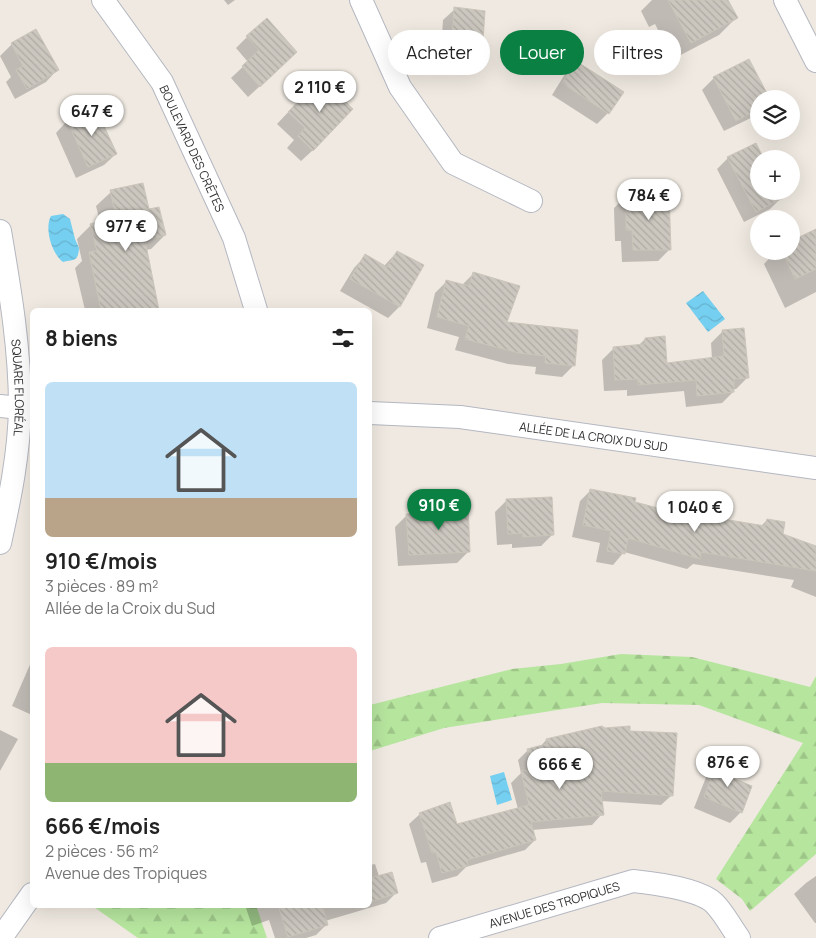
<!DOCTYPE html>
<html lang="fr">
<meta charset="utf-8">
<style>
body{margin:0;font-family:Manrope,sans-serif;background:#f2f2f2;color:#222;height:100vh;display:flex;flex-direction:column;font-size:19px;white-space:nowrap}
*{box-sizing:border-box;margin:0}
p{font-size:16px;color:#767676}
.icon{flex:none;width:28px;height:28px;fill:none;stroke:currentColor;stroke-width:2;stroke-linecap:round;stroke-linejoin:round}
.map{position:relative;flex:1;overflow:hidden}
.details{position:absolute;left:30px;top:308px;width:342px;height:600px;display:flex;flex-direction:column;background:#fff;border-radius:8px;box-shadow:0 5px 20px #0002}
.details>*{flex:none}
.top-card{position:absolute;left:388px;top:30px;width:352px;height:45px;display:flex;gap:10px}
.buttons{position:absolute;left:750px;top:90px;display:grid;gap:10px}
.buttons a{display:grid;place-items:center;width:50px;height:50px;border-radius:50%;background:#fff;box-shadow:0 5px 20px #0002;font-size:25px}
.price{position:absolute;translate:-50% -42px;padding:0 11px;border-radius:18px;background:#fff;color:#222;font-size:16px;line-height:32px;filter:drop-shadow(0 1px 2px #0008)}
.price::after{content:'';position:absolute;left:50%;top:30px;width:15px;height:11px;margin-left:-8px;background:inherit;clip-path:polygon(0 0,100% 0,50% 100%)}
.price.current{background:#0b8043;color:#fff}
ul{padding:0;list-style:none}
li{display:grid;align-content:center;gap:10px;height:265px;padding:0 15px}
li span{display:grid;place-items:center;height:155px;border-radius:8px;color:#555}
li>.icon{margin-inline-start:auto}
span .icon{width:90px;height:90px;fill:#fffc;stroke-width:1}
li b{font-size:21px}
h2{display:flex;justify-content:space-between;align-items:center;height:60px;padding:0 15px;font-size:21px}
.tag{padding:0 18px;border-radius:22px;background:#fff;box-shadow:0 5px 20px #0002;font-size:18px;line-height:45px}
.tag.current{background:#0b8043;color:#fff}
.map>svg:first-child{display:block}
.forest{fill:url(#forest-firs)}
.water{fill:url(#water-waves)}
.shadow{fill:#0003}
.building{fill:url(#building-back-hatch);stroke:#cbc5ba}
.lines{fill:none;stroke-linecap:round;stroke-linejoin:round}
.street-casing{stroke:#b4b7c1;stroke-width:24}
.street{stroke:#fff;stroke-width:22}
.labels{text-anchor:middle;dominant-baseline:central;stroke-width:4;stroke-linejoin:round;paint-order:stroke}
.street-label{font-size:12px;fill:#2e2e2e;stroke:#fff}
</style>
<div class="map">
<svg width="816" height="938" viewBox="0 0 816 938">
<defs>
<pattern id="forest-firs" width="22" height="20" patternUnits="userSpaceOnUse" patternTransform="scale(1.25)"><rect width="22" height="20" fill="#b6e59e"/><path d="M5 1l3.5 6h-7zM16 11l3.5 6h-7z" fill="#9dc588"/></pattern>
<pattern id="water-waves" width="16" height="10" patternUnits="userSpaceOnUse" patternTransform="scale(1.25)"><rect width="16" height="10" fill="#75cff0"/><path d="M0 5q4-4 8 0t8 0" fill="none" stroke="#66b2ce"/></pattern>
<pattern id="building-back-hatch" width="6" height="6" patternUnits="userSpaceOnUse" patternTransform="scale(1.25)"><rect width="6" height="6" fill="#cbc7bf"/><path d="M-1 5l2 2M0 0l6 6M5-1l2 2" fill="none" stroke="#afaba4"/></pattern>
</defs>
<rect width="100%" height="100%" fill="#efe9e1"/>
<!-- forest -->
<g class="forest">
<polygon points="621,654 692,657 810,687 816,676 816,854 750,911 742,899 716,879 803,743 699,705 602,703 444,728 370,751 370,705 512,669 561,664"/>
<polygon points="91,905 256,905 267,938 138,938"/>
</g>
<!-- water -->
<g class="water">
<path d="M63,214L70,219L75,239L79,248C78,263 73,259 63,262C52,254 44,228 51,216Z"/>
<polygon points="703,291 725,319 708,332 686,303"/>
<polygon points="504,772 512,800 497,805 490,776"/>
</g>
<!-- shadow -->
<g class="shadow">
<polygon points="224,0 235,0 228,5"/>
<polygon points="652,0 722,0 736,18 719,35 673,59 655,24 649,27 641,11"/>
<polygon points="455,9 480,55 469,66 444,64 445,49 441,49 443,20"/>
<polygon points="35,30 57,70 46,82 15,99 6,82 11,77 0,56 12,44"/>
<polygon points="247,37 284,64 248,97 231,78 248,62 236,48"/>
<polygon points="576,62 608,113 597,124 552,95 565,74"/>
<polygon points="714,78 759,99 759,114 724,131 702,90"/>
<polygon points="309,90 313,150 301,161 287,148 294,140 277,124"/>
<polygon points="95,109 116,154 104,165 76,178 56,133 67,121"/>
<polygon points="728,158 759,159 759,191 782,197 770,209 744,222 717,169"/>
<polygon points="111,192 165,235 151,249 146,250 158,310 85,310 75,268 82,261 77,239 91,225 100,222 96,206"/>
<polygon points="626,196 670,249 658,261 622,262 621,241 615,241 614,208"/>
<polygon points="816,230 816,292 785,308 764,264 776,251 791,251"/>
<polygon points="397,252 422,266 399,307 388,318 340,291 354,268 365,256 384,266"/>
<polygon points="473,274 505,323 573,366 562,377 535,374 536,367 508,364 455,350 459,337 427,328 435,293 446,282 462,285"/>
<polygon points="723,331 747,378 736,389 733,389 733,392 722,403 686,407 684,391 627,396 627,390 604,391 602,360 613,349 638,346 645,339 666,365 712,359 711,343"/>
<polygon points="591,490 689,517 694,512 723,520 761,526 767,520 782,535 816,547 816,597 791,587 794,580 693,564 687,569 624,552 613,565 596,562 600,543 572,537 580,501"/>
<polygon points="507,500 553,534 541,546 512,548 512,544 497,545 495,512"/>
<polygon points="442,507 468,552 457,563 398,566 395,527 407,515 436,513"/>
<polygon points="32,660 32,715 12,706"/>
<polygon points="0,730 18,739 0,771"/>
<polygon points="629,733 672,795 661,805 601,801 602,814 592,825 532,830 535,840 525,850 466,867 457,876 432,883 426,862 421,863 409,824 420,814 456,826 518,809 511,783 521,773 518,760 528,750 540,747 546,740"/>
<polygon points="719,762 731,778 741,812 730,823 694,808 708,772"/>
<polygon points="375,864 379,876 397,892 386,903 325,921 326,925 316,935 306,938 275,938 269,920 252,926 246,908 248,905 278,905 279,908 289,905 370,905 370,865"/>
<polygon points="816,876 816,923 815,923 794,894 806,883"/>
</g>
<!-- building -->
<g class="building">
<polygon points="668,0 728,0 738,18 691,43"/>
<polygon points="454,7 485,11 482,55 455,53 456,38 452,37"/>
<polygon points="267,18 297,52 260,87 242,66 259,50 246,36"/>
<polygon points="36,29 59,70 27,89 16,70 23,66 11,43"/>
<polygon points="749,59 770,99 759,99 759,109 736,121 713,77"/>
<polygon points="576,61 624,92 609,114 562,83"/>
<polygon points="321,77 353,109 313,151 298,136 305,128 288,112"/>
<polygon points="95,107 117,154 88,167 67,120"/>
<polygon points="756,143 764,159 759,159 759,191 780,191 783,198 756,212 727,157"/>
<polygon points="143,183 149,209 159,207 166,235 145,240 159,310 101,310 89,252 97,251 90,224 116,217 110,190"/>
<polygon points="669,194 671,250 633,250 632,230 626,230 626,195"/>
<polygon points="816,229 816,269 795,279 782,251 791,251 791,241"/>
<polygon points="397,251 424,265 400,307 350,279 365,254 387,267"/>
<polygon points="473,272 520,286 507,322 578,330 575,366 545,363 546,356 519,353 465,339 469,326 437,317 446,280 469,286"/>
<polygon points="744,328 749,378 734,379 734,392 697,396 696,380 638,385 638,379 615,380 613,347 645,344 645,338 665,336 667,363 724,356 722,330"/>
<polygon points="590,489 636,498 635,502 692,517 693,511 723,519 765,526 767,519 785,522 783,534 816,546 816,571 701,552 700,559 628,538 625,554 607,551 611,531 583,525"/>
<polygon points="552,497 554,535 523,537 523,533 508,534 506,499"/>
<polygon points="468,505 470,552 409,555 406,514 442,512 442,506"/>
<polygon points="602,726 605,728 630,726 630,731 677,733 673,796 601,791 604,815 531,822 536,840 467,860 468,866 442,873 436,852 432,853 419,813 450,802 457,824 529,805 521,771 532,769 527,749 547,744 546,739"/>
<polygon points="718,760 736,767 733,778 752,786 742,813 704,797"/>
<polygon points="392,872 398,893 370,902 370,878"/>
<polygon points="278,905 322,905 328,925 288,937"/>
</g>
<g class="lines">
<defs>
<g id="street">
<path id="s1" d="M103,0L162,82L234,238L256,310"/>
<polyline points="361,0 400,87 453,163 531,201"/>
<polyline points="785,0 816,61"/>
<path id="s2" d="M0,231C10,290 20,348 20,408C19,454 10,498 0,543"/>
<polyline points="0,406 20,408"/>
<path id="s3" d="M370,413L460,417L816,468"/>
<polyline points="1,938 32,894"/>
<path id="s4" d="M440,938L633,881C653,883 699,889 714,903C724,913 731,927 739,938"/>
</g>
</defs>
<!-- street casing -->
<use href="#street" class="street-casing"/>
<!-- street -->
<use href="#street" class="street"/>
</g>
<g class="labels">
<!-- street labels -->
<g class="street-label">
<text stroke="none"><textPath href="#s1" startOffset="174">BOULEVARD DES CRÊTES</textPath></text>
<text stroke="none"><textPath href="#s2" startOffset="158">SQUARE FLORÉAL</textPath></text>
<text stroke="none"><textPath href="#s3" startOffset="225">ALLÉE DE LA CROIX DU SUD</textPath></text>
<text stroke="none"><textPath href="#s4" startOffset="119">AVENUE DES TROPIQUES</textPath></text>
</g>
</g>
</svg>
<div class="buttons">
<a><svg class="icon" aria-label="layers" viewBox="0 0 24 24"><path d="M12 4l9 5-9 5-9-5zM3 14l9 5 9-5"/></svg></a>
<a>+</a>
<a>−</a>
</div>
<b class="price" style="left:320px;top:113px">2 110 €</b>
<b class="price" style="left:92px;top:137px">647 €</b>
<b class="price" style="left:649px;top:221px">784 €</b>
<b class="price" style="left:126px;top:252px">977 €</b>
<b class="price current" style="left:439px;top:531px">910 €</b>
<b class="price" style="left:695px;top:533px">1 040 €</b>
<b class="price" style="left:728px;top:788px">876 €</b>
<b class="price" style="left:560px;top:790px">666 €</b>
<div class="top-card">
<a class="tag">Acheter</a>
<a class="tag current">Louer</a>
<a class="tag">Filtres</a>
</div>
<section class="details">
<h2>8 biens<svg class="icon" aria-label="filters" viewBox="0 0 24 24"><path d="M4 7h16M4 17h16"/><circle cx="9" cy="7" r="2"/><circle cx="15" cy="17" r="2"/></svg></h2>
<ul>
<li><span style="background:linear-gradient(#bfe0f5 75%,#b9a48a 0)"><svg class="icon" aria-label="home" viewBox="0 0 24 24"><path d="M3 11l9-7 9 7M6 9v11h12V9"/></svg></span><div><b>910 €/mois</b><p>3 pièces · 89 m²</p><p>Allée de la Croix du Sud</p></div></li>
<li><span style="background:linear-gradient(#f6c9c9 75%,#8fb573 0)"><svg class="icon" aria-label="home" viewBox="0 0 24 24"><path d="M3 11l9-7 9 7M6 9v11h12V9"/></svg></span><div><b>666 €/mois</b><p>2 pièces · 56 m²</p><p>Avenue des Tropiques</p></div></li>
</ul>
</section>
</div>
